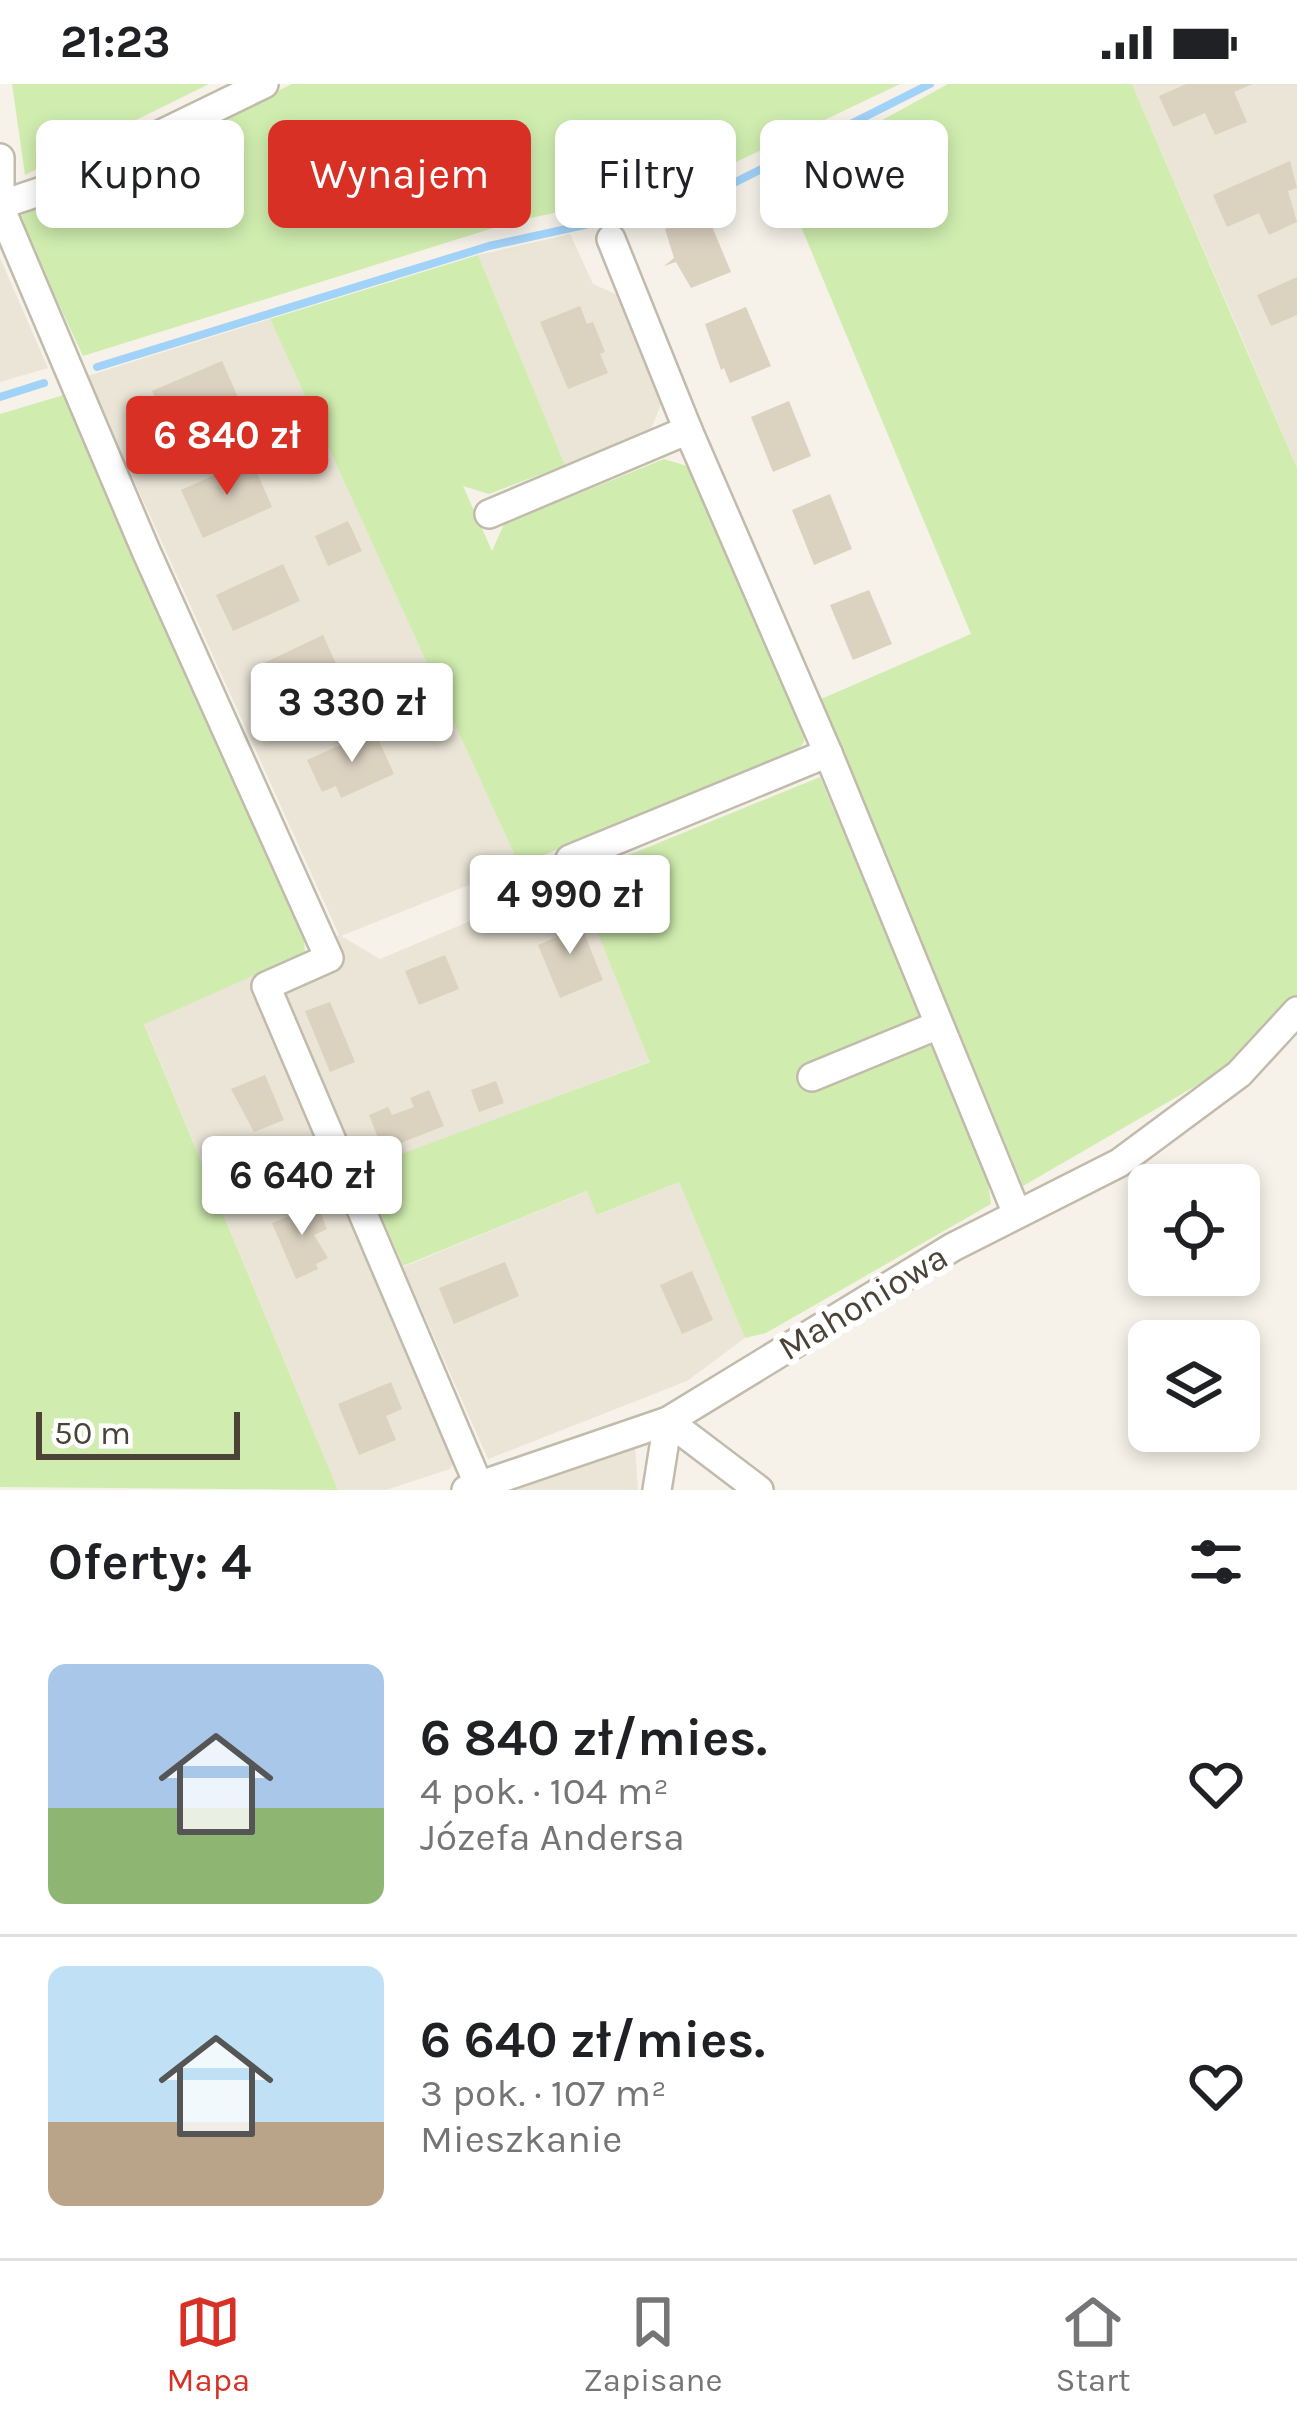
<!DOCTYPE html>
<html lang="pl">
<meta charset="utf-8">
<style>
body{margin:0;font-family:Karla,sans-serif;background:#f2f2f2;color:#202124;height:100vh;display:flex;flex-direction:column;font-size:45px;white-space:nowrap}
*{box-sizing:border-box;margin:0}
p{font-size:39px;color:#757577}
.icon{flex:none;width:66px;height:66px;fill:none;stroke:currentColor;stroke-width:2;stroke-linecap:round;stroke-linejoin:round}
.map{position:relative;height:1406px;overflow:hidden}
.drawer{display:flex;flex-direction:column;background:#fff;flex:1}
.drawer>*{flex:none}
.guide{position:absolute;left:36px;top:36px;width:1227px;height:108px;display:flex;gap:24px}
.controls{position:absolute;left:1128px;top:1080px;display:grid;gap:24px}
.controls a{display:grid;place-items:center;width:132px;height:132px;border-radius:18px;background:#fff;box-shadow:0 6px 18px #0003;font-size:60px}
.scale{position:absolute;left:36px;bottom:30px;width:204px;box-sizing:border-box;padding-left:12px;border:6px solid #4b4337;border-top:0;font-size:33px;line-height:42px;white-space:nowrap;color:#4b4337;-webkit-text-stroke:9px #fff;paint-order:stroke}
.price{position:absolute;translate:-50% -102px;padding:0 27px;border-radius:12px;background:#fff;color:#222;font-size:39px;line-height:78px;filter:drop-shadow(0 3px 6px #0008)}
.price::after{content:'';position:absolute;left:50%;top:72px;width:36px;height:27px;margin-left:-18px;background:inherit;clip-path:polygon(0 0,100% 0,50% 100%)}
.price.on{background:#d93025;color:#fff}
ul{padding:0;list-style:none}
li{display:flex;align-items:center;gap:36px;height:300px;padding:0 48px}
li+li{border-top:3px solid #e0e0e0}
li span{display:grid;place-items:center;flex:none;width:336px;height:240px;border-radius:18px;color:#555}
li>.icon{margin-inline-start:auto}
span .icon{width:144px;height:144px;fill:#fffc;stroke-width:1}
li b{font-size:51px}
h2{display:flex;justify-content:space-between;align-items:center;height:144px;padding:0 48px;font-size:51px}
.tag{padding:0 42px;border-radius:18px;background:#fff;box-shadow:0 6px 18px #0003;font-size:42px;line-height:108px}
.tag.on{background:#d93025;color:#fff}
.status{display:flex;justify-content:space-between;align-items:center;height:84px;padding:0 60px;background:#fff;direction:ltr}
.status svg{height:33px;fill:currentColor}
.tab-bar{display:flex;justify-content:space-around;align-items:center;height:168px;border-top:3px solid #e0e0e0;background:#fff;font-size:33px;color:#757577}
.tab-bar a{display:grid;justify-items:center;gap:6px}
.tab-bar .on{color:#d93025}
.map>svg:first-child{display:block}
.residential{fill:#eae5d7}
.green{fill:#d0edaf}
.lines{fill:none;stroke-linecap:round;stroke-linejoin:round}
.stream{stroke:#a1d2f7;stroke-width:8}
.building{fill:#dcd2c0}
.minor-casing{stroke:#c2bbab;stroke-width:32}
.minor{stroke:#fff;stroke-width:27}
.labels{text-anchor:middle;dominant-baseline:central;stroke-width:12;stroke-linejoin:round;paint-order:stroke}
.street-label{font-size:36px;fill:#4b4337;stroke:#fff}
</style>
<div class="status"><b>21:23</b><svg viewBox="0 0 49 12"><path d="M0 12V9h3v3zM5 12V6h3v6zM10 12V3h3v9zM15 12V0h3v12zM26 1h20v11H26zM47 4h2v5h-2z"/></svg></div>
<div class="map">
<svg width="1297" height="1406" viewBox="0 0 1297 1406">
<rect width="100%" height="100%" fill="#f6f2e9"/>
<!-- residential -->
<g class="residential">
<polygon points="1132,0 1297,0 1297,384 1242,254"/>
<polygon points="570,150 593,200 618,211 662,317 651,346 565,381 478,171"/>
<polygon points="0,174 48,284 0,298"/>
<polygon points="270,235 519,781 341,852 380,875 575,793 651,977 338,1095 455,1377 450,1385 386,1406 338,1406 144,939 305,869 339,851 87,292"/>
<polygon points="679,1098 745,1254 687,1297 488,1375 403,1183 588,1107 598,1131"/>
<polygon points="635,1364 638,1406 504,1406"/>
</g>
<!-- green -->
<g class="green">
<polygon points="12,0 209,0 25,91"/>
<polygon points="292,0 900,0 688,101 516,137 83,272 18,133"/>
<polygon points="948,0 1132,0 1297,384 1297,915 1239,977 1023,1102 821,615 971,550 780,92"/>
<polygon points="478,171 565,381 489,410 463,402 492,467 504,440 664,375 700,386 803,640 804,658 795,670 519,781 270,235"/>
<polygon points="67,310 303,843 305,869 144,940 338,1406 0,1403 0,330"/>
<polygon points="820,693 986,1085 991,1120 766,1249 745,1254 679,1098 597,1131 587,1107 403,1182 361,1085 650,978 575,793"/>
</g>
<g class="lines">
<!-- stream -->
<g class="stream">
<polyline points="97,283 489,162 702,115 930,0"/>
<polyline points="0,313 44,299"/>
</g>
</g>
<!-- building -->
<g class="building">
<polygon points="1186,0 1253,0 1234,8 1247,38 1215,51 1205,29 1173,43 1159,12"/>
<polygon points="1290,77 1297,104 1288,107 1297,138 1269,151 1259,129 1227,143 1213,111"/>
<polygon points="706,128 731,188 691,204 676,178 664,182 674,174 665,145"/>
<polygon points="1297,193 1297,231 1271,242 1257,211"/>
<polygon points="580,222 587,240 593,238 605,268 600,270 608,289 568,305 540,238"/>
<polygon points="746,223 771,282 730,299 724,284 721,286 705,240"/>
<polygon points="222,277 243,325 174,355 152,307"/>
<polygon points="789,317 811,372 773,388 751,333"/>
<polygon points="251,375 272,423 203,454 181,406"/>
<polygon points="830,410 852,465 814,481 792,426"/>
<polygon points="348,437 362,467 328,482 315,452"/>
<polygon points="283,480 300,517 233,547 216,511"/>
<polygon points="869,506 892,560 853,576 830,521"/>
<polygon points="323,551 336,580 330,583 338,600 301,618 292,600 277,607 264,579"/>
<polygon points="374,646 394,690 341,714 336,702 322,708 307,676"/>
<polygon points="575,827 603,896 560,914 538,861 557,853 550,837"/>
<polygon points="445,871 459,905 419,921 405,887"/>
<polygon points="330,918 355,978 330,988 305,927"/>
<polygon points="265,991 284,1036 254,1048 231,1005"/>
<polygon points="496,997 504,1019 479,1028 471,1006"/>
<polygon points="429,1006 444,1042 383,1066 369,1031 388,1023 392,1031 414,1023 410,1014"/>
<polygon points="315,1115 327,1145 314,1151 328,1174 316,1180 318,1185 296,1195 272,1139 292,1131 290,1125"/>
<polygon points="505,1178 519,1212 454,1240 439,1204"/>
<polygon points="692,1187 713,1236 682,1250 660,1201"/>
<polygon points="391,1298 402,1325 386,1332 396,1356 359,1371 338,1320"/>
</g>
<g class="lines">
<defs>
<g id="minor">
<polyline points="0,74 0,117"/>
<polyline points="0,121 48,105 264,0"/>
<polyline points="0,123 146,467 329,874 266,902 479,1402"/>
<polyline points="489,430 688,346"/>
<polyline points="828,669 1017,1130"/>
<polyline points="570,775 828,669 688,346 611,155"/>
<polyline points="812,993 936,942"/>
<polyline points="668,1337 759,1406"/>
<polyline points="466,1406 668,1337 953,1163 1119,1079 1239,990 1297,927"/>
<polyline points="657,1406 668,1337"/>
</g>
</defs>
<!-- minor casing -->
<use href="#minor" class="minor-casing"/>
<!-- minor -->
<use href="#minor" class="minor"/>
</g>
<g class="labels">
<!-- street labels -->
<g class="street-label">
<text transform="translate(863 1218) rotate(-31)">Mahoniowa</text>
</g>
</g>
</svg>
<div class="controls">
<a><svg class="icon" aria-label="locate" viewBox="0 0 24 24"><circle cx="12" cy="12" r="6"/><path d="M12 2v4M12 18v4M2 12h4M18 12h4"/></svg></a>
<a><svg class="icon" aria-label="layers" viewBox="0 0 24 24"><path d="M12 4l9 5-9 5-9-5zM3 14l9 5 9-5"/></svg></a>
</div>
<div class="scale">50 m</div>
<b class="price on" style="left:227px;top:414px">6 840 zł</b>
<b class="price" style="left:352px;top:681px">3 330 zł</b>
<b class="price" style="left:570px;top:873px">4 990 zł</b>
<b class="price" style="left:302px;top:1154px">6 640 zł</b>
<div class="guide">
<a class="tag">Kupno</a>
<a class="tag on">Wynajem</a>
<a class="tag">Filtry</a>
<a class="tag">Nowe</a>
</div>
</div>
<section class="drawer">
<h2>Oferty: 4<svg class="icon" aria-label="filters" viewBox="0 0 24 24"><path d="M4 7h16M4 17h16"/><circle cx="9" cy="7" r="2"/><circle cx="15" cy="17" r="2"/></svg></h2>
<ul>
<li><span style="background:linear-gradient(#a9c7e8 60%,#8fb573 0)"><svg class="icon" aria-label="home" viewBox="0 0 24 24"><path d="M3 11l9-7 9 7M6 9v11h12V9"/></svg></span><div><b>6 840 zł/mies.</b><p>4 pok. · 104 m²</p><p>Józefa Andersa</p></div><svg class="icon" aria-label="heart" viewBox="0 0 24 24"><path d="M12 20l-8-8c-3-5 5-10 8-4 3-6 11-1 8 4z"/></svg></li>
<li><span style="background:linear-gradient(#bfe0f5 65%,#b9a48a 0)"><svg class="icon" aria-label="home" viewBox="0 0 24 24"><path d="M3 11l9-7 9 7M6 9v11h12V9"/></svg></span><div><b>6 640 zł/mies.</b><p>3 pok. · 107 m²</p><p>Mieszkanie</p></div><svg class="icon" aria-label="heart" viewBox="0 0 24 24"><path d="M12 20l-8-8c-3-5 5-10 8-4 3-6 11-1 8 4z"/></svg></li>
</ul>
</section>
<nav class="tab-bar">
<a class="on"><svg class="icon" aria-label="map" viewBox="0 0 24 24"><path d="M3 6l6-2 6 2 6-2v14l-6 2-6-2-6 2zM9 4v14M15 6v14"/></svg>Mapa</a>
<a><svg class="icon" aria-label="saved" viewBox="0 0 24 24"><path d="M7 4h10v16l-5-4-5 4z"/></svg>Zapisane</a>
<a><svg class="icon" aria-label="home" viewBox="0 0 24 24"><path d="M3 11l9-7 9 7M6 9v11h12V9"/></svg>Start</a>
</nav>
